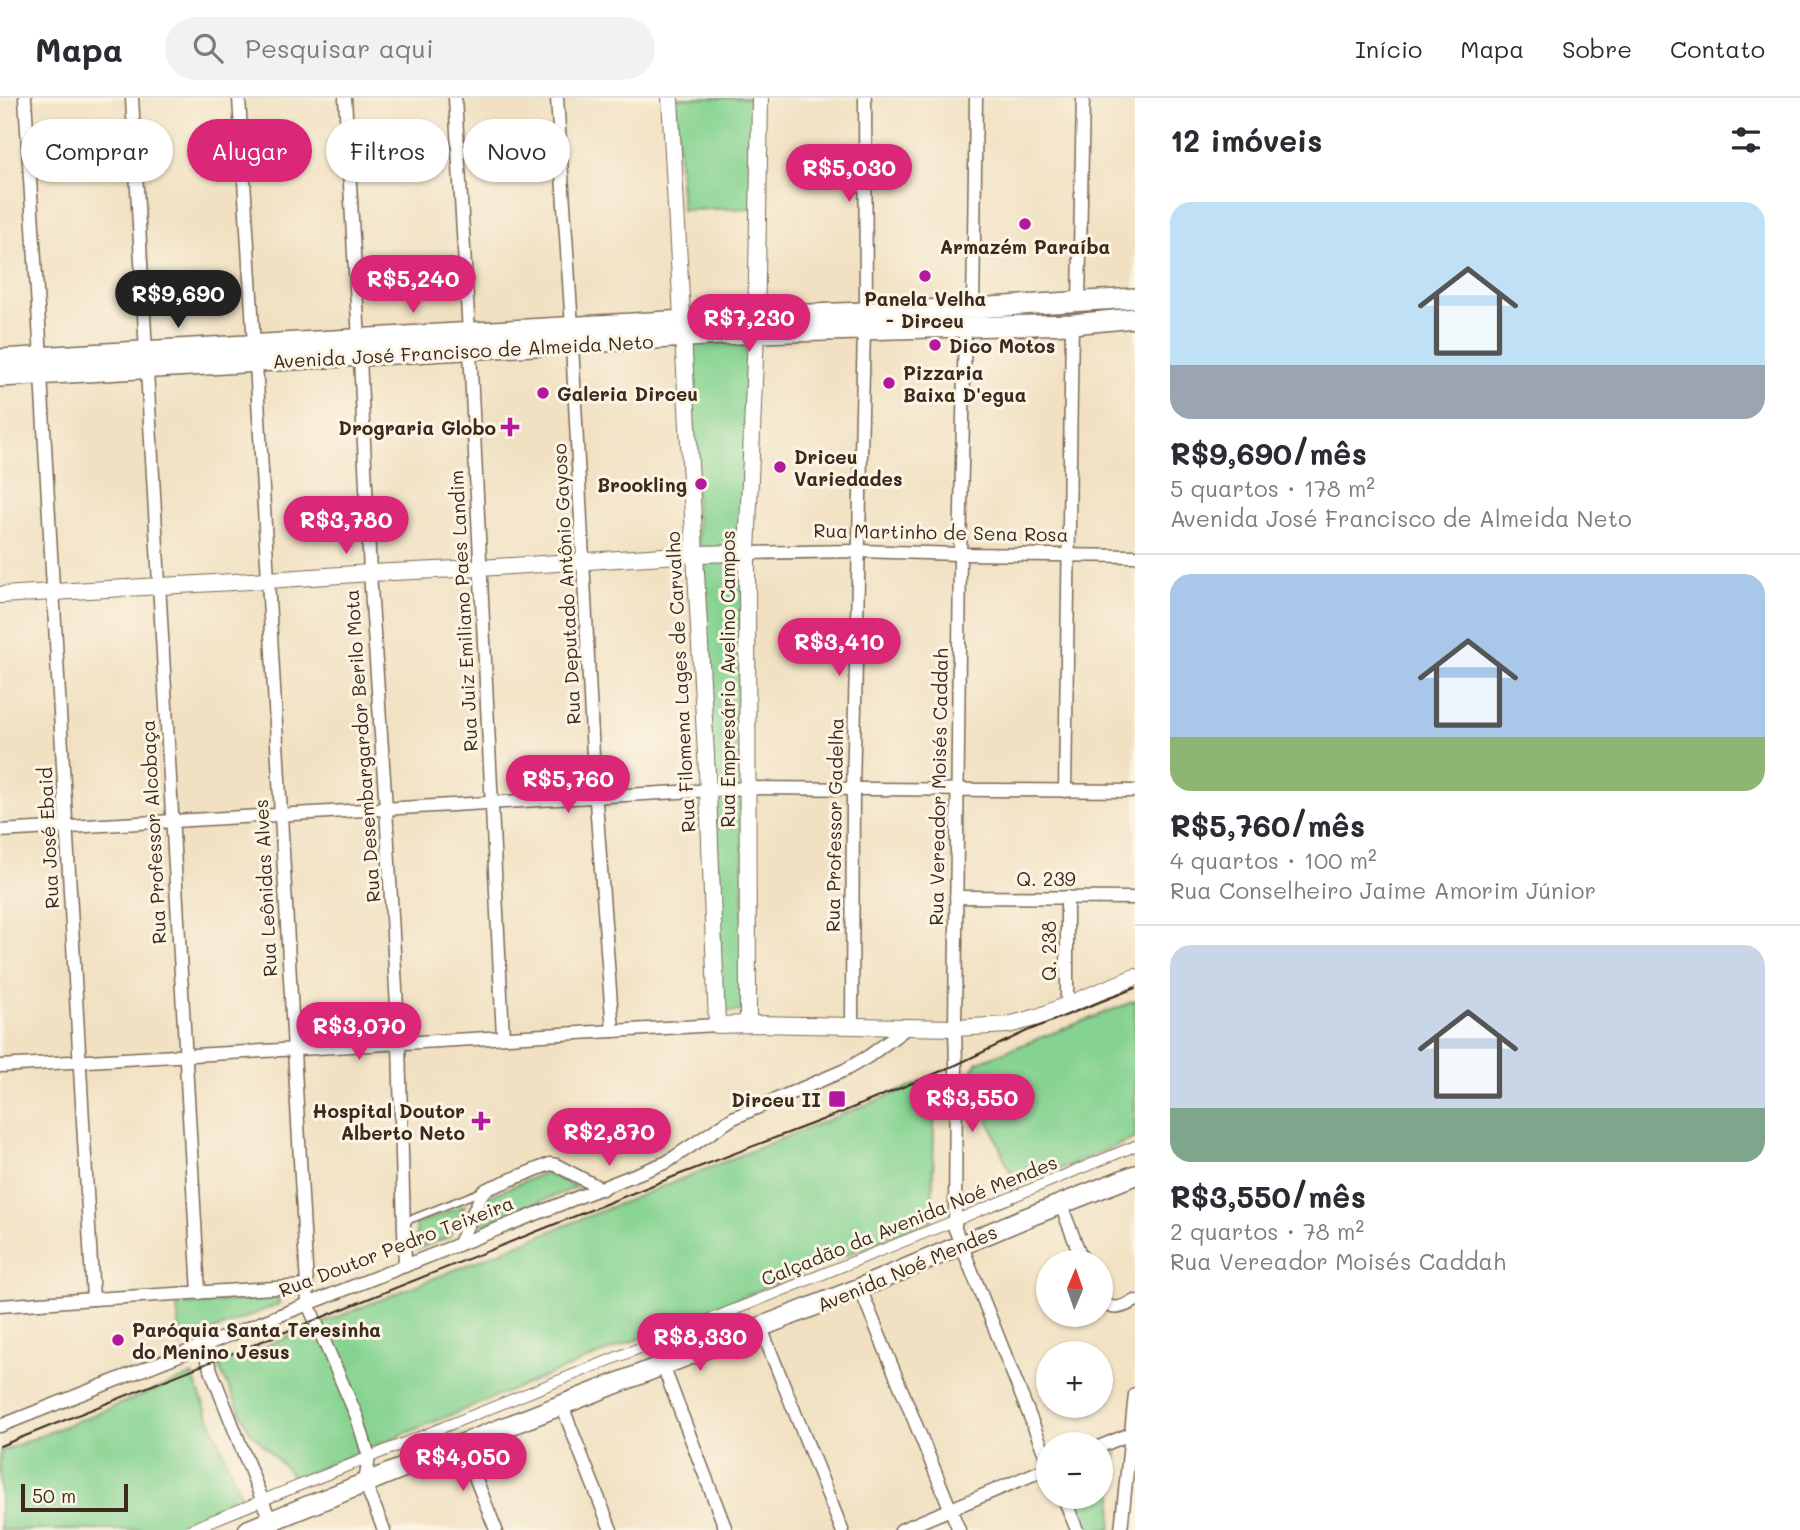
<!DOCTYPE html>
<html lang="pt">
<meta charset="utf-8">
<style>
body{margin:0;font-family:Mali,sans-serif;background:#f2f2f3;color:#2b2b33;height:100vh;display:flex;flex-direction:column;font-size:26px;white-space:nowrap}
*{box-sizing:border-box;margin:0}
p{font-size:23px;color:#7c7c81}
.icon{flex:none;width:38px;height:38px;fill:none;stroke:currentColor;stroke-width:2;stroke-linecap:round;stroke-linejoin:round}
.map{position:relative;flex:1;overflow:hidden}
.sheet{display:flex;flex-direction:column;background:#fff;width:665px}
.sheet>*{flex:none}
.top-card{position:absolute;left:21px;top:21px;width:665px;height:63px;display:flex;gap:14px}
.needle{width:46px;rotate:2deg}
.buttons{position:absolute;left:1036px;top:1152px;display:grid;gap:14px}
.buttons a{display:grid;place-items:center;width:77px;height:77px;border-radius:50%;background:#fff;box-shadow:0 2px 5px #0004;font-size:35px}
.scale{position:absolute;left:21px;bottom:18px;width:107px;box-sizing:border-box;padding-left:7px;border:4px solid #3b2a1e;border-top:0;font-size:19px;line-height:24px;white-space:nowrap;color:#3b2a1e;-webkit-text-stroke:5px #fcf5e5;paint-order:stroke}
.price{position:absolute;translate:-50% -60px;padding:0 16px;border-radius:24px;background:#db2777;color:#fff;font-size:23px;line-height:46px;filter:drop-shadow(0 2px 4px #0008)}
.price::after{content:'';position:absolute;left:50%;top:42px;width:21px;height:16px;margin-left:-10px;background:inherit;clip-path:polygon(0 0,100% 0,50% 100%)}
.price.on{background:#222;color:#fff}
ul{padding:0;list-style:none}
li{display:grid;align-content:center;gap:14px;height:371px;padding:0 35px}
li+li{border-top:2px solid #e1e1e2}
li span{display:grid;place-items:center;height:217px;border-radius:21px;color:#555}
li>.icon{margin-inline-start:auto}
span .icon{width:126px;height:126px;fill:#fffc;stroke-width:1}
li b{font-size:30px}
h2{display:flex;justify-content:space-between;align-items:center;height:84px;padding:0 35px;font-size:30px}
.chip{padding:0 24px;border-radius:32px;background:#fff;box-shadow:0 2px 5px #0004;font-size:24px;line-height:63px}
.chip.on{background:#db2777;color:#fff}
header{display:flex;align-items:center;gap:42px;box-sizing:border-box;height:98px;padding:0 35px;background:#fff;border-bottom:2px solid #e1e1e2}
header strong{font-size:33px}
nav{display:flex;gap:38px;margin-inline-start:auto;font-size:24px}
.search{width:490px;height:63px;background:#f2f2f3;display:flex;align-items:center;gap:18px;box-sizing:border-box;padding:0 24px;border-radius:38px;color:#7c7c81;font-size:26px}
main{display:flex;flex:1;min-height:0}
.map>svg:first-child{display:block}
.green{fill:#86d391;stroke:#607e58;stroke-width:2}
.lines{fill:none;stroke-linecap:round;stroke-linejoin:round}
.service-casing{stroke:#7b6a57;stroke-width:9}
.pedestrian-casing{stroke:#7b6a57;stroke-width:12}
.minor-casing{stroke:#7b6a57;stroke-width:15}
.tertiary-casing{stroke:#7b6a57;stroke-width:18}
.secondary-casing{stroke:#7b6a57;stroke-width:22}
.service{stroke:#fff;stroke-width:6}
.pedestrian{stroke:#fff;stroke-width:10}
.minor{stroke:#fff;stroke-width:12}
.tertiary{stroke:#fff;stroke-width:16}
.secondary{stroke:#fff;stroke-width:19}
.tram{stroke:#3b2a1e;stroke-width:2}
.poi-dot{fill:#b5179e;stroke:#fcf5e5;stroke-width:2.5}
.labels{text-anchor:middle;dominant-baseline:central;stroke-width:6;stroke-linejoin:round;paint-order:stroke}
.poi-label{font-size:19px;font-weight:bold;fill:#3b2a1e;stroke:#fcf5e5;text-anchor:start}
.street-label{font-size:19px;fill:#3b2a1e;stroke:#fcf5e5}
</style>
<header>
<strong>Mapa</strong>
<div class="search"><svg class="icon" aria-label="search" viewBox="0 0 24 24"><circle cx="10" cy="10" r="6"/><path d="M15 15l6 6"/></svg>Pesquisar aqui</div>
<nav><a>Início</a><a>Mapa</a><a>Sobre</a><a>Contato</a></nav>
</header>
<main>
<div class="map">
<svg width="1135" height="1432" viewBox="0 0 1135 1432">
<rect width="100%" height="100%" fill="#fcf5e5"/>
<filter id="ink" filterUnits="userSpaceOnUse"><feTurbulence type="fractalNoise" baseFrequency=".0143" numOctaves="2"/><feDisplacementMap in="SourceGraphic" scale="14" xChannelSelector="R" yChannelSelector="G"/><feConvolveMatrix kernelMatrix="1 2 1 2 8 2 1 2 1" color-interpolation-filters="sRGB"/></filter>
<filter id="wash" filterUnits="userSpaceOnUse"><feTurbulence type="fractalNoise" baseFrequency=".00686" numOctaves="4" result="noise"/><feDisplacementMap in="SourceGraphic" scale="28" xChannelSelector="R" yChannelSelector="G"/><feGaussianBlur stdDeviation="1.57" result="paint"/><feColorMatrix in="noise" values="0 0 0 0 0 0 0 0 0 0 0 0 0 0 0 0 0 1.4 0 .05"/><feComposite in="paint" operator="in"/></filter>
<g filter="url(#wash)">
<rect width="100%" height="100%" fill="#f1e1c2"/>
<!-- green -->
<g class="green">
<polygon points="675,0 754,0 753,110 682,112"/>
<polygon points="750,241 742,913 721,914 688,244"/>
<polygon points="1135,903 1135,1040 1016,1089 970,976 978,964"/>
<polygon points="935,979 932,1122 295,1380 249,1332 218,1267"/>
<polygon points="544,1075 577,1089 477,1129 489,1098"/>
<polygon points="465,1107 449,1139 417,1151 416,1126"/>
<polygon points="279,1199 279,1206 180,1246 177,1207"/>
<polygon points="192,1277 244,1405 179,1432 0,1432 0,1354"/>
<polygon points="1117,1350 1111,1432 1084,1432 1070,1398 1101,1398 1101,1357"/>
</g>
</g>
<g filter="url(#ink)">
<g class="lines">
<defs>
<polyline id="service" points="404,1124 482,1093"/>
<polyline id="pedestrian" points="189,1432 954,1123 1135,1048"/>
<g id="minor">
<polyline points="25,0 41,259"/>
<polyline points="132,0 146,254"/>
<polyline points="239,0 254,247"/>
<polyline points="345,0 360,259 370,475 386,710 399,945 405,1168"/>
<polyline points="455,0 469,235"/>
<polyline points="557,0 572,229"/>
<polyline points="865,0 866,213"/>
<polyline points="1079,204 1083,0"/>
<polyline points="973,210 976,0"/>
<polyline points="965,229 960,456 955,930 956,967 955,1131 1048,1364"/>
<polyline points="572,246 594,677 613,933"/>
<polyline points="470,252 503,939"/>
<polyline points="256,265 308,1206 357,1319 369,1359 365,1385 384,1432"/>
<polyline points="147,272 199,1195"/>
<polyline points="41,277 93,1201"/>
<polyline points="747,455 858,453 960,456 1135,458"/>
<polyline points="1065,693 1072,226"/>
<polyline points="0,733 748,690 1135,693"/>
<polyline points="956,799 1135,800"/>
<polyline points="1067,799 1067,907"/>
<polyline points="852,928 853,690 864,232"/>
<polyline points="0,968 717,927"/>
<polyline points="1061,1107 1083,1164"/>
<polyline points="458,1147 483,1094 487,1091 550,1066 556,1067 602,1091"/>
<polyline points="860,1190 959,1432"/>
<path d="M1101,1203C1114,1214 1121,1209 1135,1203"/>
<polyline points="0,1208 93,1201 306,1188"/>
<polyline points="761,1230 842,1432"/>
<polyline points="201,1247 274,1432"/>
<polyline points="663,1268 726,1432"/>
<polyline points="562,1308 611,1432"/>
<polyline points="0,1328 667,1064 733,1020 845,972 869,958 908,929"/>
<polyline points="462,1346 496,1432"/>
<polyline points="1101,1348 1130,1336"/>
<polyline points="1063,1398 1077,1432"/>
<polyline points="901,1432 1048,1370"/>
<polyline points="1121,1432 1135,1296"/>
</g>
<g id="tertiary">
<polyline points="670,0 708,693 717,927 748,926 955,930 1008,927 1038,919 1135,879"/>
<polyline points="0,497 268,482 370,475 480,470 694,456 747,455"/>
<polyline points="748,926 747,455 756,235 760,0"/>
</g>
<g id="secondary">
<polyline points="0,261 756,218 973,210 1135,200"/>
<polyline points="0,279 756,235 1072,226 1135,220"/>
<polyline points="248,1432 462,1346 860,1190 1023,1121 1135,1077"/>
</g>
</defs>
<!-- service casing -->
<use href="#service" class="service-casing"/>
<!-- pedestrian casing -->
<use href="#pedestrian" class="pedestrian-casing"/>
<!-- minor casing -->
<use href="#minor" class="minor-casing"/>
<!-- tertiary casing -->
<use href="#tertiary" class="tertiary-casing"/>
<!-- secondary casing -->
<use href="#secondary" class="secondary-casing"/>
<!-- service -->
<use href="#service" class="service"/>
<!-- pedestrian -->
<use href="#pedestrian" class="pedestrian"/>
<!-- minor -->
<use href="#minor" class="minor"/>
<!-- tertiary -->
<use href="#tertiary" class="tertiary"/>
<!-- secondary -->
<use href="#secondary" class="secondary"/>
<!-- tram -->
<polyline class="tram" points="0,1348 678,1077 840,1015 956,967 1027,933 1135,890"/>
</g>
</g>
<!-- markers -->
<g class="poi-dot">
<circle cx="1025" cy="126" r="7"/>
<circle cx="925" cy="178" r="7"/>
<circle cx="935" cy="247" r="7"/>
<circle cx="889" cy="285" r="7"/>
<circle cx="543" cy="295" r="7"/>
<path d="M506.5 318.5h7v7h7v7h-7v7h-7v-7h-7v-7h7z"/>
<circle cx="780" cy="369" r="7"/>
<circle cx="701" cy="386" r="7"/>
<rect x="828" y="992" width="18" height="18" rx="3.5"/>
<path d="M477.5 1012.5h7v7h7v7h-7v7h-7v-7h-7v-7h7z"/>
<circle cx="118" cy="1242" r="7"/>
</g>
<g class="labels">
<!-- poi labels -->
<g class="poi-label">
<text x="1025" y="148" text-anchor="middle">Armazém Paraíba</text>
<text x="925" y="200" text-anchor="middle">Panela Velha<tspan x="925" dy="22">- Dirceu</tspan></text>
<text x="949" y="247">Dico Motos</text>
<text x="903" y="274">Pizzaria<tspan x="903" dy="22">Baixa D'egua</tspan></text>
<text x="557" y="295">Galeria Dirceu</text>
<text x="496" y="329" text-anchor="end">Drograria Globo</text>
<text x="794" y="358">Driceu<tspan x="794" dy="22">Variedades</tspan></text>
<text x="687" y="386" text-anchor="end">Brookling</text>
<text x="821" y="1001" text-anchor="end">Dirceu II</text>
<text x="465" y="1012" text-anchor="end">Hospital Doutor<tspan x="465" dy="22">Alberto Neto</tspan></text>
<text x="132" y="1231">Paróquia Santa Teresinha<tspan x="132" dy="22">do Menino Jesus</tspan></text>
</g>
<!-- street labels -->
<g class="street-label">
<text transform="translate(463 253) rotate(-3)">Avenida José Francisco de Almeida Neto</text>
<text transform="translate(941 434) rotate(1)">Rua Martinho de Sena Rosa</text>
<text transform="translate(566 486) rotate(-93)">Rua Deputado Antônio Gayoso</text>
<text transform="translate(463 513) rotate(-93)">Rua Juiz Emiliano Paes Landim</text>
<text transform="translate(727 581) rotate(-90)">Rua Empresário Avelino Campos</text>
<text transform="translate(680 584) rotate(-93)">Rua Filomena Lages de Carvalho</text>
<text transform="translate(362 648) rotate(-94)">Rua Desembargardor Berilo Mota</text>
<text transform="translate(938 689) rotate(-89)">Rua Vereador Moisés Caddah</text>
<text transform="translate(834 727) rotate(-89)">Rua Professor Gadelha</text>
<text transform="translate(153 734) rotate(-93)">Rua Professor Alcobaça</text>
<text transform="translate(48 740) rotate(-93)">Rua José Ebaid</text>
<text x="1046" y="780">Q. 239</text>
<text transform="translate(265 790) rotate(-93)">Rua Leônidas Alves</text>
<text transform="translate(1048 853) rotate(-90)">Q. 238</text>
<text transform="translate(909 1122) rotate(-22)">Calçadão da Avenida Noé Mendes</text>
<text transform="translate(396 1148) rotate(-21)">Rua Doutor Pedro Teixeira</text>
<text transform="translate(907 1170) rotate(-23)">Avenida Noé Mendes</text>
</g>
</g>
</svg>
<div class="buttons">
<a><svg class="needle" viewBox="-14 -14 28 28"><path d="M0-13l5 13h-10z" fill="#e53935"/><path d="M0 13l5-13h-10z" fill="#7c7c81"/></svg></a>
<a>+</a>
<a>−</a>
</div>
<div class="scale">50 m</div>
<b class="price" style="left:849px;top:106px">R$5,030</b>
<b class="price" style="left:413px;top:217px">R$5,240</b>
<b class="price on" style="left:178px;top:232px">R$9,690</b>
<b class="price" style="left:749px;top:256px">R$7,230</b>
<b class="price" style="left:346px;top:458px">R$3,780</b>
<b class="price" style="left:839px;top:580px">R$3,410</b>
<b class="price" style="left:568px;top:717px">R$5,760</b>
<b class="price" style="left:359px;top:964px">R$3,070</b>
<b class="price" style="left:972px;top:1036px">R$3,550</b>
<b class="price" style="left:609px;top:1070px">R$2,870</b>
<b class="price" style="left:700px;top:1275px">R$8,330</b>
<b class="price" style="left:463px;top:1395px">R$4,050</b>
<div class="top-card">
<a class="chip">Comprar</a>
<a class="chip on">Alugar</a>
<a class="chip">Filtros</a>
<a class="chip">Novo</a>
</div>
</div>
<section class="sheet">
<h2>12 imóveis<svg class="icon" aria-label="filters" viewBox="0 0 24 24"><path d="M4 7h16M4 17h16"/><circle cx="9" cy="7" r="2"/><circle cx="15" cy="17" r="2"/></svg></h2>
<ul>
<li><span style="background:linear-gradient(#bfe0f5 75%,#9aa5b1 0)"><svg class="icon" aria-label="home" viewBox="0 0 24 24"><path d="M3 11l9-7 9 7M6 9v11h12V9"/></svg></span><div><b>R$9,690/mês</b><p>5 quartos · 178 m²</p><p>Avenida José Francisco de Almeida Neto</p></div></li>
<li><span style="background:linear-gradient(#a9c7e8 75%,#8fb573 0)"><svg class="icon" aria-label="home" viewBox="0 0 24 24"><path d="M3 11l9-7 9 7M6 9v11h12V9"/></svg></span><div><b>R$5,760/mês</b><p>4 quartos · 100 m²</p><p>Rua Conselheiro Jaime Amorim Júnior</p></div></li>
<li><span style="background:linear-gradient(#c9d6e8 75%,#7fa58c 0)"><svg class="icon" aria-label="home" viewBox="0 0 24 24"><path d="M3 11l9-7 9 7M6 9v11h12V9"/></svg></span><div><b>R$3,550/mês</b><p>2 quartos · 78 m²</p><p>Rua Vereador Moisés Caddah</p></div></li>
</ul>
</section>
</main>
